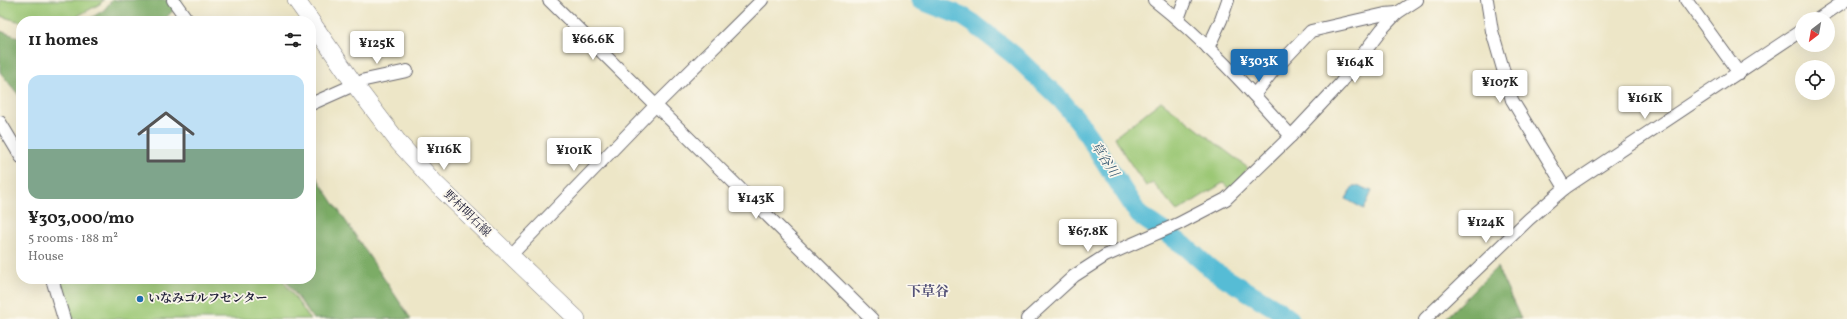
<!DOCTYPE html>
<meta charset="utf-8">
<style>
body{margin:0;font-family:Vollkorn,"Noto Serif JP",serif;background:#f2f2f2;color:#222;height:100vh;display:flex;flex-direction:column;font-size:15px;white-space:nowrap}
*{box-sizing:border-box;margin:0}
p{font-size:13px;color:#767676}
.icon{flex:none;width:22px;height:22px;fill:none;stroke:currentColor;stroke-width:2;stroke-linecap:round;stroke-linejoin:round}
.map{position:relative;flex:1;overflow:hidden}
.side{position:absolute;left:16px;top:16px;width:300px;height:268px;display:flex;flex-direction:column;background:#fff;border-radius:16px;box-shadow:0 4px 16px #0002}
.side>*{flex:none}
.needle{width:26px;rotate:211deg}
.buttons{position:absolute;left:1795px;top:12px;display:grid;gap:8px}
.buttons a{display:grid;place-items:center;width:40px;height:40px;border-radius:50%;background:#fff;box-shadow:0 4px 16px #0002;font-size:20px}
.price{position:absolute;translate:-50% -34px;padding:0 9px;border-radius:4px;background:#fff;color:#222;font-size:13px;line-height:26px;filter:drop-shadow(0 1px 2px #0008)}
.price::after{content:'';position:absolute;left:50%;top:24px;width:12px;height:9px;margin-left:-6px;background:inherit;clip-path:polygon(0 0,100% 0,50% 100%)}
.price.selected{background:#1f6fb2;color:#fff}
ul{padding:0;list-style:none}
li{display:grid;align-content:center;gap:8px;height:212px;padding:0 12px}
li+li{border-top:1px solid #e0e0e0}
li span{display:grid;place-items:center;height:124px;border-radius:12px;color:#555}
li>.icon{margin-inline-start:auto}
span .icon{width:72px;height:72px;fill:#fffc;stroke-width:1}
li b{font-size:17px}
h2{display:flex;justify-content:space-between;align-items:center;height:48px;padding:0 12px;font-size:17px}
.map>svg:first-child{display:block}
.green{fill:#9bc774;stroke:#5e7458}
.forest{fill:#7cac66;stroke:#4f6750}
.water{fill:#57bcd5;stroke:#3c6f88}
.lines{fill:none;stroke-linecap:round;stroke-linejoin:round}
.river{stroke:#57bcd5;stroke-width:19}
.minor-casing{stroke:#69676c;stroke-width:14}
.secondary-casing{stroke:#69676c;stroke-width:18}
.minor{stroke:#fff;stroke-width:12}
.secondary{stroke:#fff;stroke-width:17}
.poi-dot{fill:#1f6fb2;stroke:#fbf7ec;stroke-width:1.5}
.labels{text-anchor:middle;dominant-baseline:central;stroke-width:3.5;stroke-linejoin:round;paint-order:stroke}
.street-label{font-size:12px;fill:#22223b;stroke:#fbf7ec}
.poi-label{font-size:12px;font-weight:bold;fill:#22223b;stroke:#fbf7ec;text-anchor:start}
.water-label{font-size:13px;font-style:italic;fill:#355871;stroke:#fbf7ec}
.quarter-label{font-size:14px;font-weight:bold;fill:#555379;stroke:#fbf7ec}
</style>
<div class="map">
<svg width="1847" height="319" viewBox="0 0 1847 319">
<rect width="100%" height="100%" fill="#fbf7ec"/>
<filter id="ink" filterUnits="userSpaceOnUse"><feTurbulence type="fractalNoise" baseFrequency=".025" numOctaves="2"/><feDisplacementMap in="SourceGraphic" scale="8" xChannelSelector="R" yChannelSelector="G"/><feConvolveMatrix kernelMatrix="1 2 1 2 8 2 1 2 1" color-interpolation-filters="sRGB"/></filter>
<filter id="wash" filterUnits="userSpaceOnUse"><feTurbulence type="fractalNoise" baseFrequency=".012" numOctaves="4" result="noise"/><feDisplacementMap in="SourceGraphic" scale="16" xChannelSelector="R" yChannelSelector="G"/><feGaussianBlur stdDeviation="0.9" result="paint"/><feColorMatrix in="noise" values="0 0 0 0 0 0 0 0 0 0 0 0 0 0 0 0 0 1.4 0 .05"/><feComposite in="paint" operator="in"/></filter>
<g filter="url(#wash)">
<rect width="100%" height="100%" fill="#ede6c7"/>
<!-- green -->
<g class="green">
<polygon points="0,0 104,0 100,4 68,21 21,21 21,22 0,16"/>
<polygon points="1161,101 1248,168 1231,190 1223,183 1177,211 1153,183 1146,186 1124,154 1115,137"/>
<polygon points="59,279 282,279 310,319 69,319 58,282"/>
</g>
<!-- forest -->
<g class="forest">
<polygon points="112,0 183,0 163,21 86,21 104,10"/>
<polygon points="0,31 21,38 21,98 0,72"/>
<polygon points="311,169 411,319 313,319 285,279 311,279"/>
<polygon points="1497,267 1521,319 1445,319"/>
</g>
<!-- water -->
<polygon class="water" points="1353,186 1357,186 1372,191 1364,209 1346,199"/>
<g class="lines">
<!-- river -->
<polyline class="river" points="920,0 962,16 973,23 1015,56 1061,100 1080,123 1139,215 1185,246 1212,270 1275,308 1290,319"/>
</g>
</g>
<g filter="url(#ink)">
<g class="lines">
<defs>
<g id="minor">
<polyline points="173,0 188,21"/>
<polyline points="549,0 872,319"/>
<path d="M1154,0C1205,40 1248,88 1291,136"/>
<polyline points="1487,0 1492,31 1512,100 1565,188"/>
<polyline points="1686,0 1739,73"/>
<polyline points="1178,19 1185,0"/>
<polyline points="1818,19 1846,0"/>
<polyline points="1208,48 1221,20 1228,0"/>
<polyline points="1254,95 1273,71 1311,31 1385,14 1397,13"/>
<polyline points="311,104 365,80 407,71"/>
<polyline points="0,122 21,157"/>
<polyline points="511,255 655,106 762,0"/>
<polyline points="52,279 64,319"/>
<polyline points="1027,319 1074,276 1105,256 1178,224 1226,199 1291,136 1340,84 1382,29 1397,13 1417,0"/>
<polyline points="1425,319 1529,219 1565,188 1802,30"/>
</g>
<g id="secondary">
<polyline points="296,0 311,21"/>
<polyline points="311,21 355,85 399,143 436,184 577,319"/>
</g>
</defs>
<!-- minor casing -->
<use href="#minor" class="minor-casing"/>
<!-- secondary casing -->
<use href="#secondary" class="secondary-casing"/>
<!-- minor -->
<use href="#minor" class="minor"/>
<!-- secondary -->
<use href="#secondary" class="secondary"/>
</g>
</g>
<!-- markers -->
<circle class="poi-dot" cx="140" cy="299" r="4"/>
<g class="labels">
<!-- street labels -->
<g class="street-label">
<text transform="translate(467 214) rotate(44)">野村明石線</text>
</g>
<!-- poi labels -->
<g class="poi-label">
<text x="148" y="299">いなみゴルフセンター</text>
</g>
<!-- water labels -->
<g class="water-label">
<text transform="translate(1104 160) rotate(57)">草谷川</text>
</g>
<!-- quarter labels -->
<g class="quarter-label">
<text x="928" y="292">下草谷</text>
</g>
</g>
</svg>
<div class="buttons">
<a><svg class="needle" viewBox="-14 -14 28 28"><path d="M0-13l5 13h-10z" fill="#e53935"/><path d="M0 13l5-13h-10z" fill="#767676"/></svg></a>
<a><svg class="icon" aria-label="locate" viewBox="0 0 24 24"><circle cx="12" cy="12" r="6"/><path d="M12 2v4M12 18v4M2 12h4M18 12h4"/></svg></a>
</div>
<b class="price" style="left:593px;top:61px">¥66.6K</b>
<b class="price" style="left:377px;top:65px">¥125K</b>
<b class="price selected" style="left:1259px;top:83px">¥303K</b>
<b class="price" style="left:1355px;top:84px">¥164K</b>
<b class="price" style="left:1500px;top:104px">¥107K</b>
<b class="price" style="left:1645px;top:120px">¥161K</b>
<b class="price" style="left:444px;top:171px">¥116K</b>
<b class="price" style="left:574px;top:172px">¥101K</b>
<b class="price" style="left:756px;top:220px">¥143K</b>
<b class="price" style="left:1486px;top:244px">¥124K</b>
<b class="price" style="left:1088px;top:253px">¥67.8K</b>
<section class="side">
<h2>11 homes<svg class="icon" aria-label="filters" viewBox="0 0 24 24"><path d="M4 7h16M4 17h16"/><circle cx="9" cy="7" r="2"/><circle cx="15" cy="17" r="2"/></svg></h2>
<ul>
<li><span style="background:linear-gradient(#bfe0f5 60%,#7fa58c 0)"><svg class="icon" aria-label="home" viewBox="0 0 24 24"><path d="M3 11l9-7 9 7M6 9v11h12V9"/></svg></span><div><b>¥303,000/mo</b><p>5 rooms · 188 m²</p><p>House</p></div></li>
</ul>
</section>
</div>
